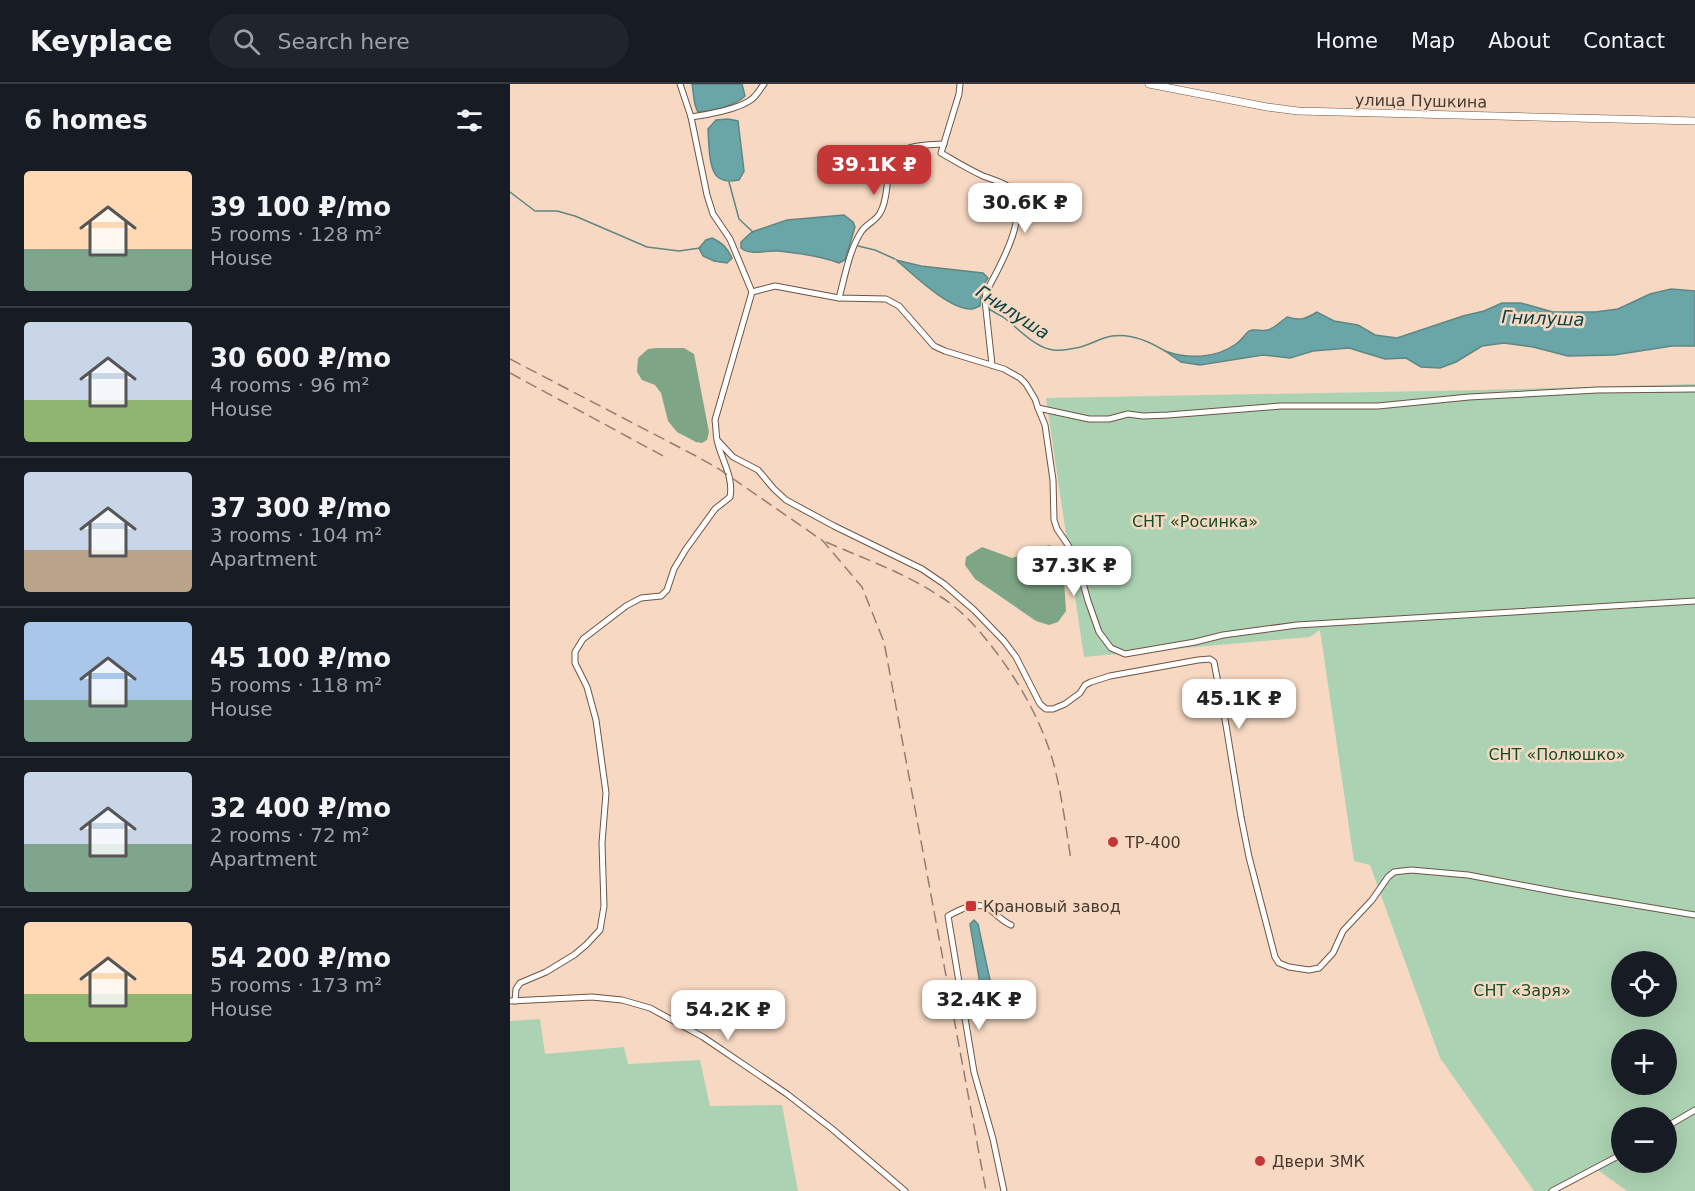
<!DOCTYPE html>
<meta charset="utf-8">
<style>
body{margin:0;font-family:"DejaVu Sans",sans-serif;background:#20242c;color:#f1f3f6;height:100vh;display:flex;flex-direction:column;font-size:22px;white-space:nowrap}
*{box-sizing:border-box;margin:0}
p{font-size:20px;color:#9ea1a6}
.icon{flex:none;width:33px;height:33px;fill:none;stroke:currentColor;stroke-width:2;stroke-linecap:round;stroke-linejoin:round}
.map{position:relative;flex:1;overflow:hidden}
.drawer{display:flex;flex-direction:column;background:#171b24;width:510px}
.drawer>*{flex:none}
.buttons{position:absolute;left:1101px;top:867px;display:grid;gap:12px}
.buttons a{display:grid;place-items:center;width:66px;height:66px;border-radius:50%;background:#171b24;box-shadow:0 6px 24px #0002;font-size:30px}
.price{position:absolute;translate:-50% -51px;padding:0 14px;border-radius:12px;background:#fff;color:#222;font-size:20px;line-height:39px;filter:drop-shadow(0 2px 3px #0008)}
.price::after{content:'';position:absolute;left:50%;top:36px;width:18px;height:14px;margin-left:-9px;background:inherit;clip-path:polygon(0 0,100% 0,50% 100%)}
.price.on{background:#c53737;color:#fff}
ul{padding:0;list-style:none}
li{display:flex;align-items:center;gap:18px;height:150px;padding:0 24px}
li+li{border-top:2px solid #363941}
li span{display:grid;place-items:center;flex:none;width:168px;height:120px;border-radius:6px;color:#555}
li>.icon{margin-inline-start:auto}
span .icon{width:72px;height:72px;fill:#fffc;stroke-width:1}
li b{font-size:26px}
h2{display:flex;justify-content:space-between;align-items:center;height:72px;padding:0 24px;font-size:26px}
header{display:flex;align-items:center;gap:36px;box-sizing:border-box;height:84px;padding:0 30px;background:#171b24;border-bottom:2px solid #363941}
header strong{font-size:28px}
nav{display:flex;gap:33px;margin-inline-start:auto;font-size:21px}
.search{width:420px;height:54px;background:#20242c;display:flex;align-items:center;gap:15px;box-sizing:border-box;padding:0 21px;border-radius:33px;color:#9ea1a6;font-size:22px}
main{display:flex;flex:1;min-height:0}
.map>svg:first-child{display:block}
.green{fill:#abd2b2;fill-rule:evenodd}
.forest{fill:#7ea585}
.water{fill:#6aa6a8;stroke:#5f8684;stroke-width:1.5}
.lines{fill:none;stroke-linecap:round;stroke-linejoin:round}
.stream{stroke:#5f8684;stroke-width:1.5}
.street-casing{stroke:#6e5442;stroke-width:7}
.secondary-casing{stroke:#6e5442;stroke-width:8}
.street{stroke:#fff;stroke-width:5}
.secondary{stroke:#fff;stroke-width:7}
.rail{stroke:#927e70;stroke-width:1.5;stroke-dasharray:12 6;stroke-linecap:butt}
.poi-dot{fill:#c53737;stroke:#f7d9c3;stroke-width:2}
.labels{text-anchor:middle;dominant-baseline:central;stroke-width:5;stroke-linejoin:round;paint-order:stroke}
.street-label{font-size:16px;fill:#463a31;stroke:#f7d9c3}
.park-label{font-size:16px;fill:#124f26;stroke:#f7d9c3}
.poi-label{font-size:16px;fill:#463a31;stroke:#f7d9c3;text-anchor:start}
.water-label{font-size:18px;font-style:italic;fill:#094345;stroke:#f7d9c3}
</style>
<header>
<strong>Keyplace</strong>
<div class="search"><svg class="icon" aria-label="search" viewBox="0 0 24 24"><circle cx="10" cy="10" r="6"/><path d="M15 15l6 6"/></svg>Search here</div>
<nav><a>Home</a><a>Map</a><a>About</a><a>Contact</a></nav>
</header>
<main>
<section class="drawer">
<h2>6 homes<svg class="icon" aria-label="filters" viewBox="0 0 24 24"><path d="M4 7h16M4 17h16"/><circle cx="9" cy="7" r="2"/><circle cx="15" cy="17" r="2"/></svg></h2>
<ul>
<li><span style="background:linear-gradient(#ffd9b3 65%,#7fa58c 0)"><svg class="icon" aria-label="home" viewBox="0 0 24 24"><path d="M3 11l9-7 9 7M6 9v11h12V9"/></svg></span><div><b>39 100 ₽/mo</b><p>5 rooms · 128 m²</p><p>House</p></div></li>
<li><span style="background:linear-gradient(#c9d6e8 65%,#8fb573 0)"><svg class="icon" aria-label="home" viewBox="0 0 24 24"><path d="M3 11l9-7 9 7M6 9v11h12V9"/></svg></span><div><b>30 600 ₽/mo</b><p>4 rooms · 96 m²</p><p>House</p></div></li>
<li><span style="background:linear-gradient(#c9d6e8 65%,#b9a48a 0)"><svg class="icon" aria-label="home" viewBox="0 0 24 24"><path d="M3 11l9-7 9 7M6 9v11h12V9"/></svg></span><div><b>37 300 ₽/mo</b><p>3 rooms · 104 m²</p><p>Apartment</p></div></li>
<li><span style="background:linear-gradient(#a9c7e8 65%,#7fa58c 0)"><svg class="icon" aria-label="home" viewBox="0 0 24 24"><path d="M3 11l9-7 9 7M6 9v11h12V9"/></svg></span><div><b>45 100 ₽/mo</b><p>5 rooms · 118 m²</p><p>House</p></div></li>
<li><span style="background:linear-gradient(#c9d6e8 60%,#7fa58c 0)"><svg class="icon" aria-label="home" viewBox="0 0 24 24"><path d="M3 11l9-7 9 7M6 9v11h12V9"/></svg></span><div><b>32 400 ₽/mo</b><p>2 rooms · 72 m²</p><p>Apartment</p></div></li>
<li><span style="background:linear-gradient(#ffd9b3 60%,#8fb573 0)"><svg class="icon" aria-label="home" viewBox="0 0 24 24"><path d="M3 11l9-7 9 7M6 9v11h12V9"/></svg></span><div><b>54 200 ₽/mo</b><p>5 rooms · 173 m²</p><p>House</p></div></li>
</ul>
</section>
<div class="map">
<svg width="1185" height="1107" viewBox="0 0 1185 1107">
<rect width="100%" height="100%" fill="#f7d9c3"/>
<!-- green -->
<g class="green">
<path d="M1185,300V1107H1117L1085,1084L1043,1107H1024L930,974L860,781L844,777L810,546L800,553L574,573L536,314L972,306ZM1112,878H1156V922H1112ZM1112,956H1156V1000H1112ZM1112,1034H1156V1078H1112Z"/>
<polygon points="30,935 35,970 114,963 118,980 190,976 200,1022 272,1021 288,1107 0,1107 0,937"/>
</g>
<!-- forest -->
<g class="forest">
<polygon points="147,264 174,264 184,270 199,348 197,356 192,359 186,358 167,348 158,337 151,309 145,301 132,296 127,288 128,274 138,265"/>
<polygon points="539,461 546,465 553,480 556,527 548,538 539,541 526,537 465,495 455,481 456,473 472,463 502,474"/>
</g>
<!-- water -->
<g class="water">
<path d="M182,0H232L235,12C225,22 202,27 188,28C183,20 184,10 182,0Z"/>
<path d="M218,35L228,37L234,87L229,96C222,97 215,98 209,94C198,87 199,57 198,45L206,36Z"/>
<path d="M334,131L343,138L345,143L335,176L329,179C311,172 288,169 268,167C255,166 241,172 231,164V158L242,148L277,136Z"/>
<path d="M202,154C213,159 217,164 222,174L217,179L204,177L193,172L189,164L196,156Z"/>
<path d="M386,176L411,182L473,189L478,194L472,203L470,222C467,223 464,225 461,225C439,226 402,189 386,176Z"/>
<path d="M1161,205L1185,207V262H1162L1104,271L1058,272L1023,263L994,259L972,262L946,278L930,284L911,283L896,274L875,275L839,264L803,267L780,274L753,271L690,281L671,278L655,267C677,275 705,275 726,260C731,257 735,250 739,247C745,244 752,248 758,246C765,244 771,237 777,233C790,237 796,235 807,228L824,237L848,241L865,251L887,254L953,232L974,227L992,219H1011L1043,228H1085L1108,225L1140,210Z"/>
<polygon points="464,836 468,840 480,896 477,904 475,905 470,900 460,840"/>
</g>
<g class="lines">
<!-- stream -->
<g class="stream">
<polyline points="219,98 229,135 243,148"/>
<polyline points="0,108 25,127 47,127 65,132 137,163 169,167 190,164"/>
<polyline points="348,162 365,166 385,175"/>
<path d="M477,224C482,227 488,230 493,233C507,243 525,264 543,266C550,267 559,265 566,264C579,262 589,254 602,252C621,249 639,257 655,267"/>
</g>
<defs>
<g id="street">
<polyline points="170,0 181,33 197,111 203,130 220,155 242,208"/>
<path d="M450,0L449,10L431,69C445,77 458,85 473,92C481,95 492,98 499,103C524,124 488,186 476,208L475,216L482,281"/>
<path d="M181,33C196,31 230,25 242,15C247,11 250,5 254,0"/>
<polyline points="242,208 265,202 329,214 376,215 389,222 424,262 435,267 494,285 510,294 516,300 525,315 528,324 579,335 599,335 618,330 633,332 658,331 771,322 868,322 959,313 1087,306 1185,305"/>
<path d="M329,214C335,192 339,167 351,148C356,140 366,137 370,129C375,121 376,111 377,102C378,95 378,86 380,79C388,60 417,61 434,60"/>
<polyline points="528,324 535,341 543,396 544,436 547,445 558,461 567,478 578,517 589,548 601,564 615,570 685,558 713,551 787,541 1185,517"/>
<polyline points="208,357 223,373 248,386 264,405 276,416 324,442 412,485 434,500 464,526 494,557 506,573 530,620 536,625 543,625 555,620 570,609 575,601 581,598 600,592 688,576 700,575 704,578 716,641 731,733 739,773 765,873 769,879 779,883 799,886 809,884 823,869 833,847 862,816 878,793 884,788 901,786 958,791 1053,809 1185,831"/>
<polyline points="0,917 82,913 112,916 140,924 193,953 277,1010 321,1044 395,1107"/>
<path d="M5,917L6,905L10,899L36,888L64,871L76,861L90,846L94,822L92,759L96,709L86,636L77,603L65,579V568L73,555L116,522L131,514L151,512L157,506L164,485L176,465L205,425L220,413C224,393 211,375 207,356C206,350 206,343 205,336L242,208"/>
<polyline points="1156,1043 1185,1026"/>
<path d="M494,1107L483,1055L464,988L438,832C449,826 464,818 476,823C484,827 490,836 501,841"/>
<polyline points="1042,1107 1112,1070"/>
</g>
<polyline id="secondary" points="639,0 757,23 788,27 1185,37"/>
</defs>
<!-- street casing -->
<use href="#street" class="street-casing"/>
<!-- secondary casing -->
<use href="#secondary" class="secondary-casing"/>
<!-- street -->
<use href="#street" class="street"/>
<!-- secondary -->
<use href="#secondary" class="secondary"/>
<!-- rail -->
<g class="rail">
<polyline points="0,275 186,372 209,385 313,457 352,503 374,558 476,1107"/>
<polyline points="0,289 155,373"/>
<path d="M316,458C355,475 395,489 431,513C452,526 468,545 483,564C510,599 532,638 544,681C552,712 556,745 561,776"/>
</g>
</g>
<!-- markers -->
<g class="poi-dot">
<circle cx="603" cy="758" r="6"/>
<rect x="455" y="816" width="12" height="12" rx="3"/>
<circle cx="750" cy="1077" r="6"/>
</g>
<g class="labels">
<!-- street labels -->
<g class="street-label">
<text transform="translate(911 17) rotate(1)">улица Пушкина</text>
</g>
<!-- park labels -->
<g class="park-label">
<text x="685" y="437">СНТ «Росинка»</text>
<text x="1047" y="670">СНТ «Полюшко»</text>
<text x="1012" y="906">СНТ «Заря»</text>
</g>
<!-- poi labels -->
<g class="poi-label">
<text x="615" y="758">ТР-400</text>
<text x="473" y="822">Крановый завод</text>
<text x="762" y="1077">Двери ЗМК</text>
</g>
<!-- water labels -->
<g class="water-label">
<text transform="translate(503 228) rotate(33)">Гнилуша</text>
<text transform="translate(1033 234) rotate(2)">Гнилуша</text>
</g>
</g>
</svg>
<div class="buttons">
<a><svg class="icon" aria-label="locate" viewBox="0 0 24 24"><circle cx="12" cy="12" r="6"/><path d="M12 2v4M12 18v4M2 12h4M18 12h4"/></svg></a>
<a>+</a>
<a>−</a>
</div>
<b class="price on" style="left:364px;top:112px">39.1K ₽</b>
<b class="price" style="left:515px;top:150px">30.6K ₽</b>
<b class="price" style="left:564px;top:513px">37.3K ₽</b>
<b class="price" style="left:729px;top:646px">45.1K ₽</b>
<b class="price" style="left:469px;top:947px">32.4K ₽</b>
<b class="price" style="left:218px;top:957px">54.2K ₽</b>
</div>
</main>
